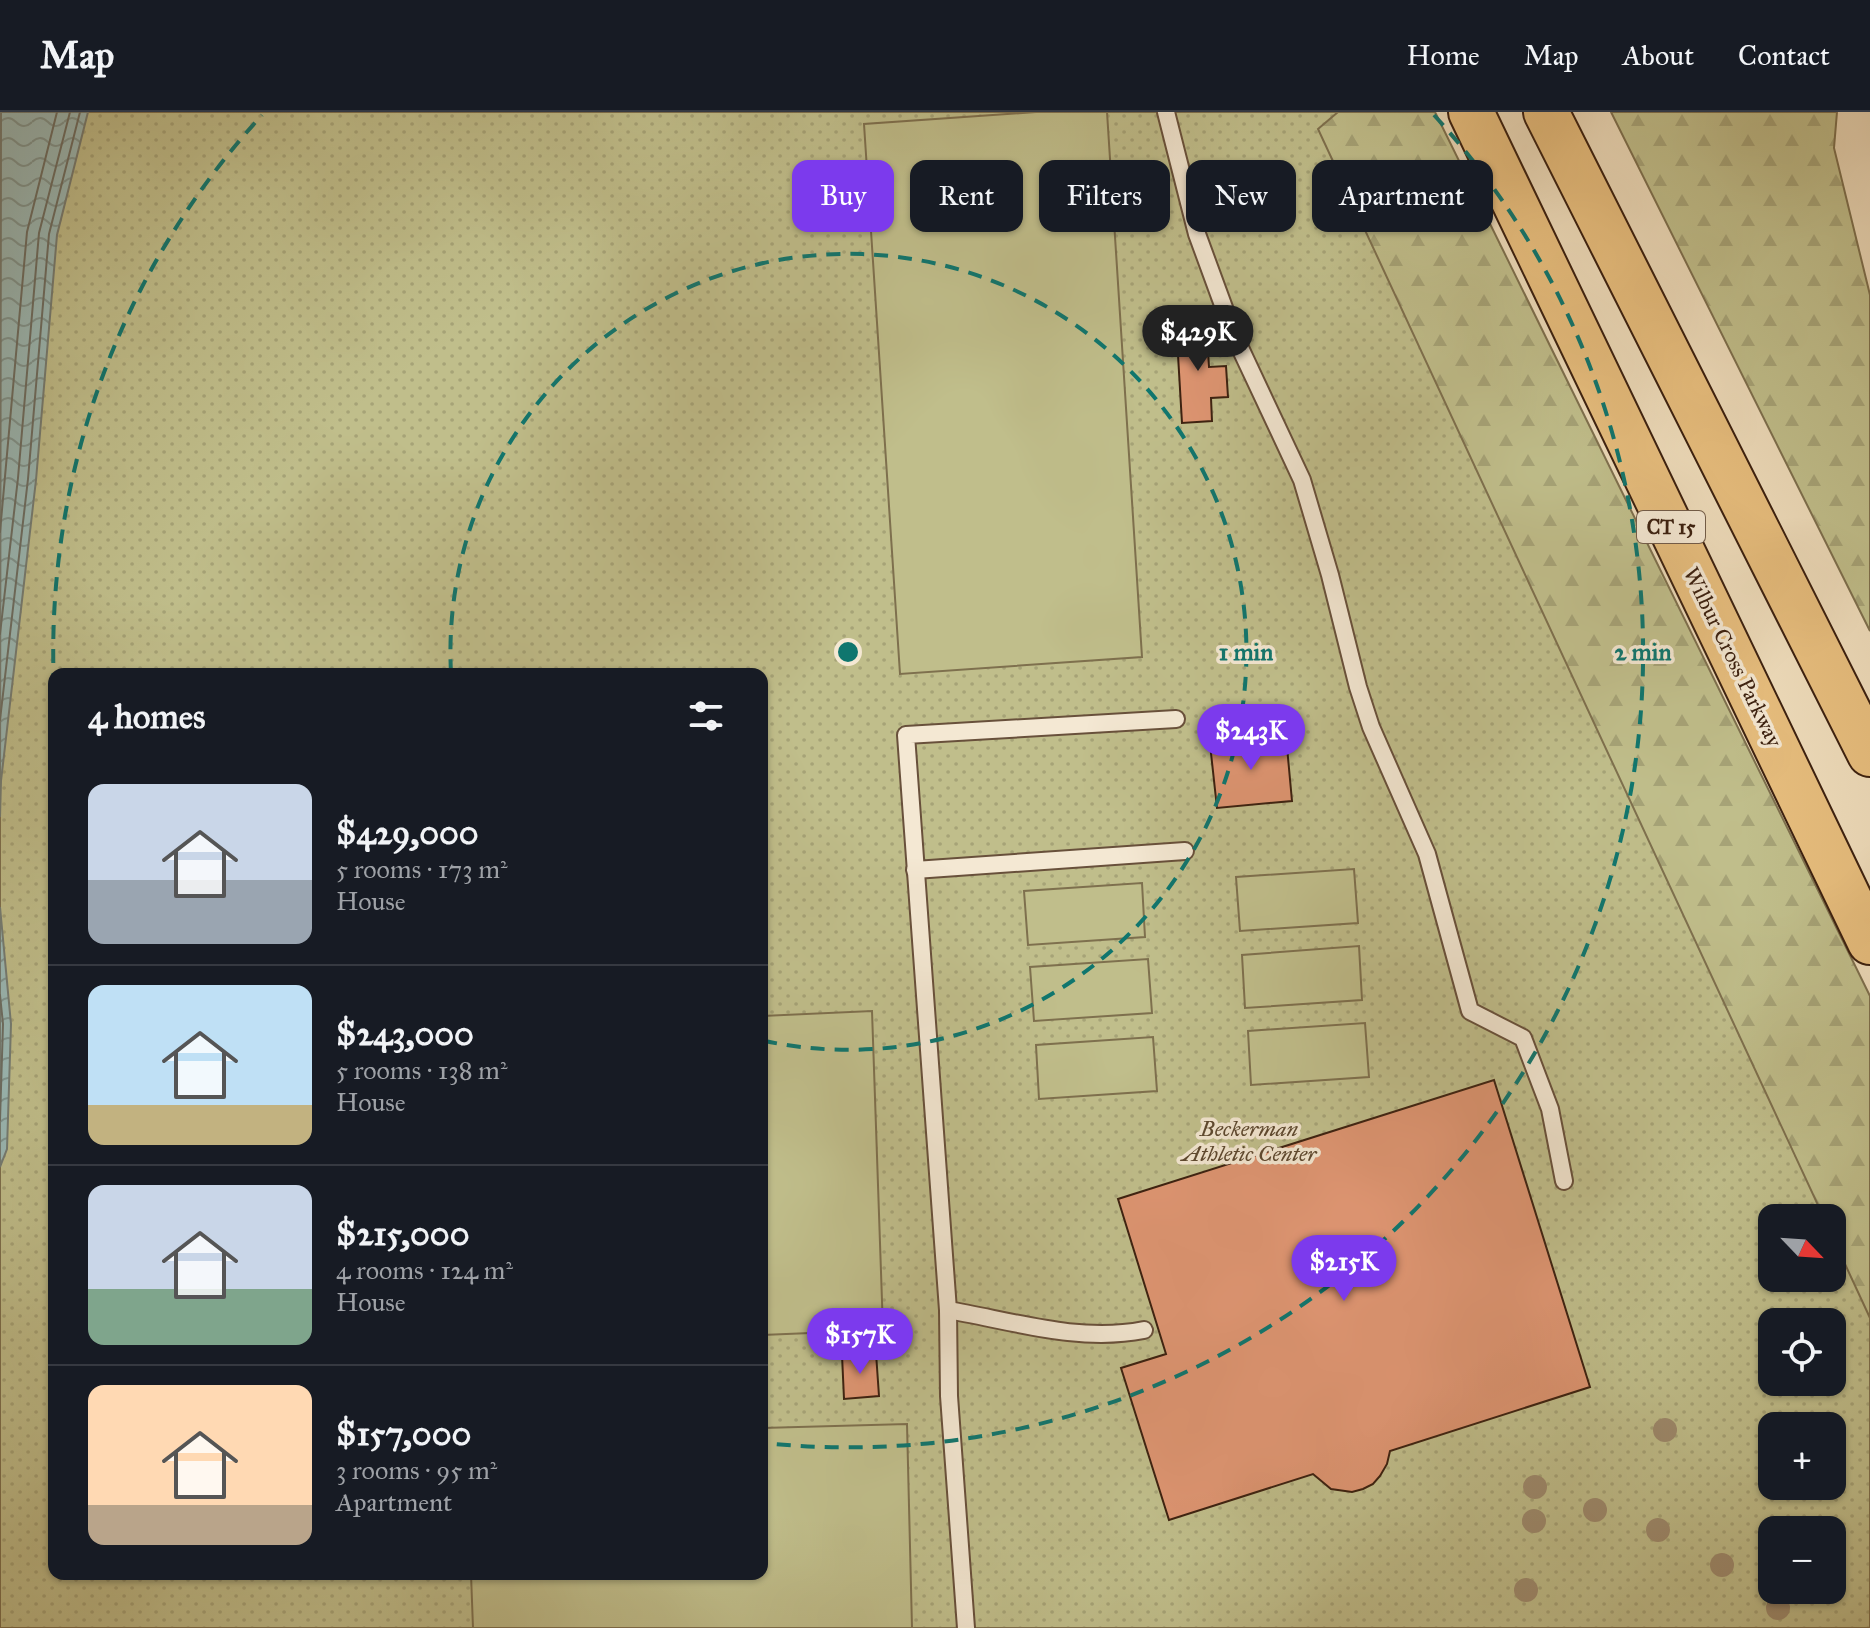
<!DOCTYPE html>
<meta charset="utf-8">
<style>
body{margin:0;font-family:"IM FELL Great Primer",serif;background:#20242c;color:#f1f3f6;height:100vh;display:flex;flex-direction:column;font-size:30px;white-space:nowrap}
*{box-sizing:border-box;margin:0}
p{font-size:26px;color:#9ea1a6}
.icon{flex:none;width:44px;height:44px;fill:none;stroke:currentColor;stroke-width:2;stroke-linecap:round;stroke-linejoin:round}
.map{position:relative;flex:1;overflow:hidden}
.side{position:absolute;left:48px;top:556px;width:720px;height:912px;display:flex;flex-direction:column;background:#171b24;border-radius:16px;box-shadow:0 2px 6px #0004}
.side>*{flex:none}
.guide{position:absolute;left:792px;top:48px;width:760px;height:72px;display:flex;gap:16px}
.needle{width:52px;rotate:115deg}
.controls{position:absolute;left:1758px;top:1092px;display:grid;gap:16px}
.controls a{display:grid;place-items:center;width:88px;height:88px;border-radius:16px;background:#171b24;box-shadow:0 2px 6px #0004;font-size:40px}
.price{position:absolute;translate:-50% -68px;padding:0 18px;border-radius:28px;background:#7c3aed;color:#fff;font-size:26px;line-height:52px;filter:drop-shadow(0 2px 4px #0008)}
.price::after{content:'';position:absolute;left:50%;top:48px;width:24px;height:18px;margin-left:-12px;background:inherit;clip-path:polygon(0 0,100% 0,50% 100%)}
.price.active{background:#222;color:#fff}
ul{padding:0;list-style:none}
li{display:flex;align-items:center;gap:24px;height:200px;padding:0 40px}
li+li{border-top:2px solid #363941}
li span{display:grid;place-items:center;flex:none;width:224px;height:160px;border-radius:16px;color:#555}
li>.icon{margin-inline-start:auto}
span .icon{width:96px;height:96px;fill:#fffc;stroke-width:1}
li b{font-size:34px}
h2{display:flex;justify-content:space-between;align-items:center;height:96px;padding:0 40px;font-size:34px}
.tag{padding:0 28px;border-radius:16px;background:#171b24;box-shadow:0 2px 6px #0004;font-size:28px;line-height:72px}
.tag.active{background:#7c3aed;color:#fff}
header{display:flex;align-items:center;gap:48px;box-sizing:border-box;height:112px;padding:0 40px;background:#171b24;border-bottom:2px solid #363941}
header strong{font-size:38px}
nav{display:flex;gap:44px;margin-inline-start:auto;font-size:28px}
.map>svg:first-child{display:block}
.forest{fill:url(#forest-firs);stroke:#7e704e;stroke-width:2;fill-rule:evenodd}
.park{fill:url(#park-dots);stroke:#7e704e;stroke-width:2;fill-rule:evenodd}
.pitch{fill:#c0be8b;stroke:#7e704e;stroke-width:2}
.water{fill:url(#water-waves);stroke:#757d74;stroke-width:2}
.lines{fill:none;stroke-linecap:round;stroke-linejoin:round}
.shore{stroke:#6c6e64;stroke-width:2}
.building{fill:#de9572;stroke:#3c2110;stroke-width:2}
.lane-casing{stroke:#68503b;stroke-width:20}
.highway-casing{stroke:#3c2110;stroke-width:48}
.lane{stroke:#f4e8d3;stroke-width:16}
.highway{stroke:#e7be7e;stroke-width:44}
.tree{fill:#9e8b6e}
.ring{fill:none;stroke:#0f766e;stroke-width:4;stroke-dasharray:14 10}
.labels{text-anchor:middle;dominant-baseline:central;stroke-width:7;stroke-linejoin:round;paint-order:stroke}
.shield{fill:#f4e8d3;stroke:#735d4a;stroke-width:2}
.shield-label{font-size:20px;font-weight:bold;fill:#3c2110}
.street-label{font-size:22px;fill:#3c2110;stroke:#f4e8d3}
.park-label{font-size:22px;font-style:italic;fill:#5d482f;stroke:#f4e8d3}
.centre{fill:#0f766e;stroke:#f4e8d3;stroke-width:4}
.ring-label{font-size:24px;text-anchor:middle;font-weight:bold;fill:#0f766e;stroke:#f4e8d3;stroke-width:7;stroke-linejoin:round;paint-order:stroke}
</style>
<header>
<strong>Map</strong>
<nav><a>Home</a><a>Map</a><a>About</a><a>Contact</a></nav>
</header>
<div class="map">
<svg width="1870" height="1516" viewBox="0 0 1870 1516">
<defs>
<pattern id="forest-firs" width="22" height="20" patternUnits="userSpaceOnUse" patternTransform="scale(2)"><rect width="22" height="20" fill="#c0be8b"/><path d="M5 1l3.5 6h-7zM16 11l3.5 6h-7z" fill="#a6a377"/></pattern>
<pattern id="park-dots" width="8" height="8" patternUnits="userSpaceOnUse" patternTransform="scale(2)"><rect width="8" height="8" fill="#c0be8b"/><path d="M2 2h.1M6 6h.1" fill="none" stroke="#a6a377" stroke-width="1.8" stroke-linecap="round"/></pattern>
<pattern id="water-waves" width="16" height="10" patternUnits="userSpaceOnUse" patternTransform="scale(2)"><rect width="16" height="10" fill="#9bbab7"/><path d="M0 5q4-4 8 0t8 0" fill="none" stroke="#809793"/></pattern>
</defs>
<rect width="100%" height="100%" fill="#eedcbb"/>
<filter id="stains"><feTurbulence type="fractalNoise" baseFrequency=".0025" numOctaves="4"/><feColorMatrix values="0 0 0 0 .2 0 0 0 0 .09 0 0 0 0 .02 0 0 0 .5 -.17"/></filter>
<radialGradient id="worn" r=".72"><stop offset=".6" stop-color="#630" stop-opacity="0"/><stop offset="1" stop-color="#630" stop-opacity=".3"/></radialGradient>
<!-- forest -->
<g class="forest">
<path d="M1195,0H1435L1870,884V1396L1832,1314H1772ZM1772,1106H1832V1166H1772ZM1772,1210H1832V1270H1772Z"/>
<polygon points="1611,0 1837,0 1834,36 1870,183 1870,519"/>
</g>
<!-- park -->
<path class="park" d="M0,0H1338L1318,17L1824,1106H1772V1166H1832V1124L1870,1206V1516H0ZM54,562H762V1462H54ZM1772,1210H1832V1270H1772ZM1772,1314H1832V1374H1772ZM1772,1418H1832V1478H1772Z"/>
<!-- pitch -->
<g class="pitch">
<polygon points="1036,0 1107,0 1142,545 900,562 864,12"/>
<polygon points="1354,757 1358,811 1240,819 1236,765"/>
<polygon points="1142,771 1145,825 1028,833 1024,779"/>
<polygon points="1359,834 1362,888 1245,896 1242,843"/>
<polygon points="1148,847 1152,901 1034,909 1030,855"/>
<polygon points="872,899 883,1218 762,1223 762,904"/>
<polygon points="1365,911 1369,965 1251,973 1248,919"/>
<polygon points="1153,925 1157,979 1039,987 1036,933"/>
<polygon points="907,1312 912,1516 473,1516 471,1462 762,1462 762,1316"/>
</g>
<!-- water -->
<g class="water">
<polygon points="1,0 88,0 57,123 36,368 1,669 0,705"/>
<polygon points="0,795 11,912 7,1037 0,1055"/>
</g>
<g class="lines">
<!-- shore -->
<g class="shore">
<polyline points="0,420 27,120 57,0"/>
<polyline points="0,522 18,366 39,121 70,0"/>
<polyline points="0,608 28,367 49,122 80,0"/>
<polyline points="0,883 3,912 0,1008"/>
</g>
</g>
<!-- building -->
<g class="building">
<polygon points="1206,208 1209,255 1226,254 1228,285 1211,286 1212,309 1182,311 1176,209"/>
<polygon points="1286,624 1292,689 1217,696 1210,632"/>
<polygon points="1494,968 1590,1275 1390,1339 1387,1352 1380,1364 1373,1372 1363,1377 1352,1380 1331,1377 1313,1362 1169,1408 1121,1256 1166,1242 1118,1087"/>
<polygon points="876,1241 879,1284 844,1287 842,1243"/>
</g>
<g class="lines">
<defs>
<g id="lane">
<polyline points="1166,0 1197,122 1234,223 1302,368 1330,463 1358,575 1371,615 1427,742 1470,899 1523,926 1550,997 1564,1069"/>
<polyline points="915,758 1185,739"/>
<path d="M948,1198C1012,1209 1079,1231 1144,1218"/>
<polyline points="966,1516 949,1284 948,1198 906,623 1176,607"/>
</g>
<g id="highway">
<polyline points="1471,0 1870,830"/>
<polyline points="1546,0 1870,642"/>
</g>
</defs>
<!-- lane casing -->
<use href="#lane" class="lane-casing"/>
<!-- highway casing -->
<use href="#highway" class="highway-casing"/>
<!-- lane -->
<use href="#lane" class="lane"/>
<!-- highway -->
<use href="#highway" class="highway"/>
</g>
<!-- trees -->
<g class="tree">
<circle cx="1665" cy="1318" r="12"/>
<circle cx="1535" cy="1375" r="12"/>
<circle cx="1595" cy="1398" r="12"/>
<circle cx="1534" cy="1409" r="12"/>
<circle cx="1658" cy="1418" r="12"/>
<circle cx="1722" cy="1453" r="12"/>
<circle cx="1526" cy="1478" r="12"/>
<circle cx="1778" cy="1496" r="12"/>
</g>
<!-- distance rings -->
<g class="ring">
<path d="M451 561A398 398 0 1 1 765 929"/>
<path d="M54 575A795 795 0 0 1 262 3M1434 3A795 795 0 0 1 765 1331"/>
</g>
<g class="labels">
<!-- shield labels -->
<rect class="shield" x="1637" y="399" width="68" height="32" rx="6"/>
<g class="shield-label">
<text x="1671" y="415">CT 15</text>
</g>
<!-- street labels -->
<g class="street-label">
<text transform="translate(1733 545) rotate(64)">Wilbur Cross Parkway</text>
</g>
<!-- park labels -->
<g class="park-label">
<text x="1249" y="1016">Beckerman<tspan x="1249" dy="25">Athletic Center</tspan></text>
</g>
</g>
<circle cx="848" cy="540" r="12" class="centre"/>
<g class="ring-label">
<text x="1246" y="548">1 min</text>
<text x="1643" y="548">2 min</text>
</g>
<rect width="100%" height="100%" filter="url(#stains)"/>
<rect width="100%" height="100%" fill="url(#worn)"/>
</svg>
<div class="controls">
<a><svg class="needle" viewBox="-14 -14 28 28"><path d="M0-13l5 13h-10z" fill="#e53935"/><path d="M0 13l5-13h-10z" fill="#9ea1a6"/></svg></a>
<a><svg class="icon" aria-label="locate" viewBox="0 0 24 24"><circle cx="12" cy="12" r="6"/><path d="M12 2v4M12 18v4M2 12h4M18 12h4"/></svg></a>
<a>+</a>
<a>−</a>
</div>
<b class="price active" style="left:1198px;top:261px">$429K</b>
<b class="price" style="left:1251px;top:660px">$243K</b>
<b class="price" style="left:1344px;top:1191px">$215K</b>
<b class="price" style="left:860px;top:1264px">$157K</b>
<div class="guide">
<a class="tag active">Buy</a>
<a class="tag">Rent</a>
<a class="tag">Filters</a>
<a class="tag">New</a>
<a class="tag">Apartment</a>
</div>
<section class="side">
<h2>4 homes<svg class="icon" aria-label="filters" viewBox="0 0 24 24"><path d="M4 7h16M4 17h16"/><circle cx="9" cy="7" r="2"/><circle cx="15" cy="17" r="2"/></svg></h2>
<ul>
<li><span style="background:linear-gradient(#c9d6e8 60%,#9aa5b1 0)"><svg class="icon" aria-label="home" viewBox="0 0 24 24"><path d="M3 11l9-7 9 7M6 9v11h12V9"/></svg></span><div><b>$429,000</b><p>5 rooms · 173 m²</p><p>House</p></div></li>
<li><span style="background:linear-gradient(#bfe0f5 75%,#c2b280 0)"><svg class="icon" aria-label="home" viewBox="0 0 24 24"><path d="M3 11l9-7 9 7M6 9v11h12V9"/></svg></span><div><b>$243,000</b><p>5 rooms · 138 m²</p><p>House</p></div></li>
<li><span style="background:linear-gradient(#c9d6e8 65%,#7fa58c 0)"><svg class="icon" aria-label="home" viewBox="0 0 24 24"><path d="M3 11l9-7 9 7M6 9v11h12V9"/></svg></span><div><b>$215,000</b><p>4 rooms · 124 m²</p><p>House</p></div></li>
<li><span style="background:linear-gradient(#ffd9b3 75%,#b9a48a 0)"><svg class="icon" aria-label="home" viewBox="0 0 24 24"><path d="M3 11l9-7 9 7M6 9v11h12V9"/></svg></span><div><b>$157,000</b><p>3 rooms · 95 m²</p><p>Apartment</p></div></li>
</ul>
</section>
</div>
